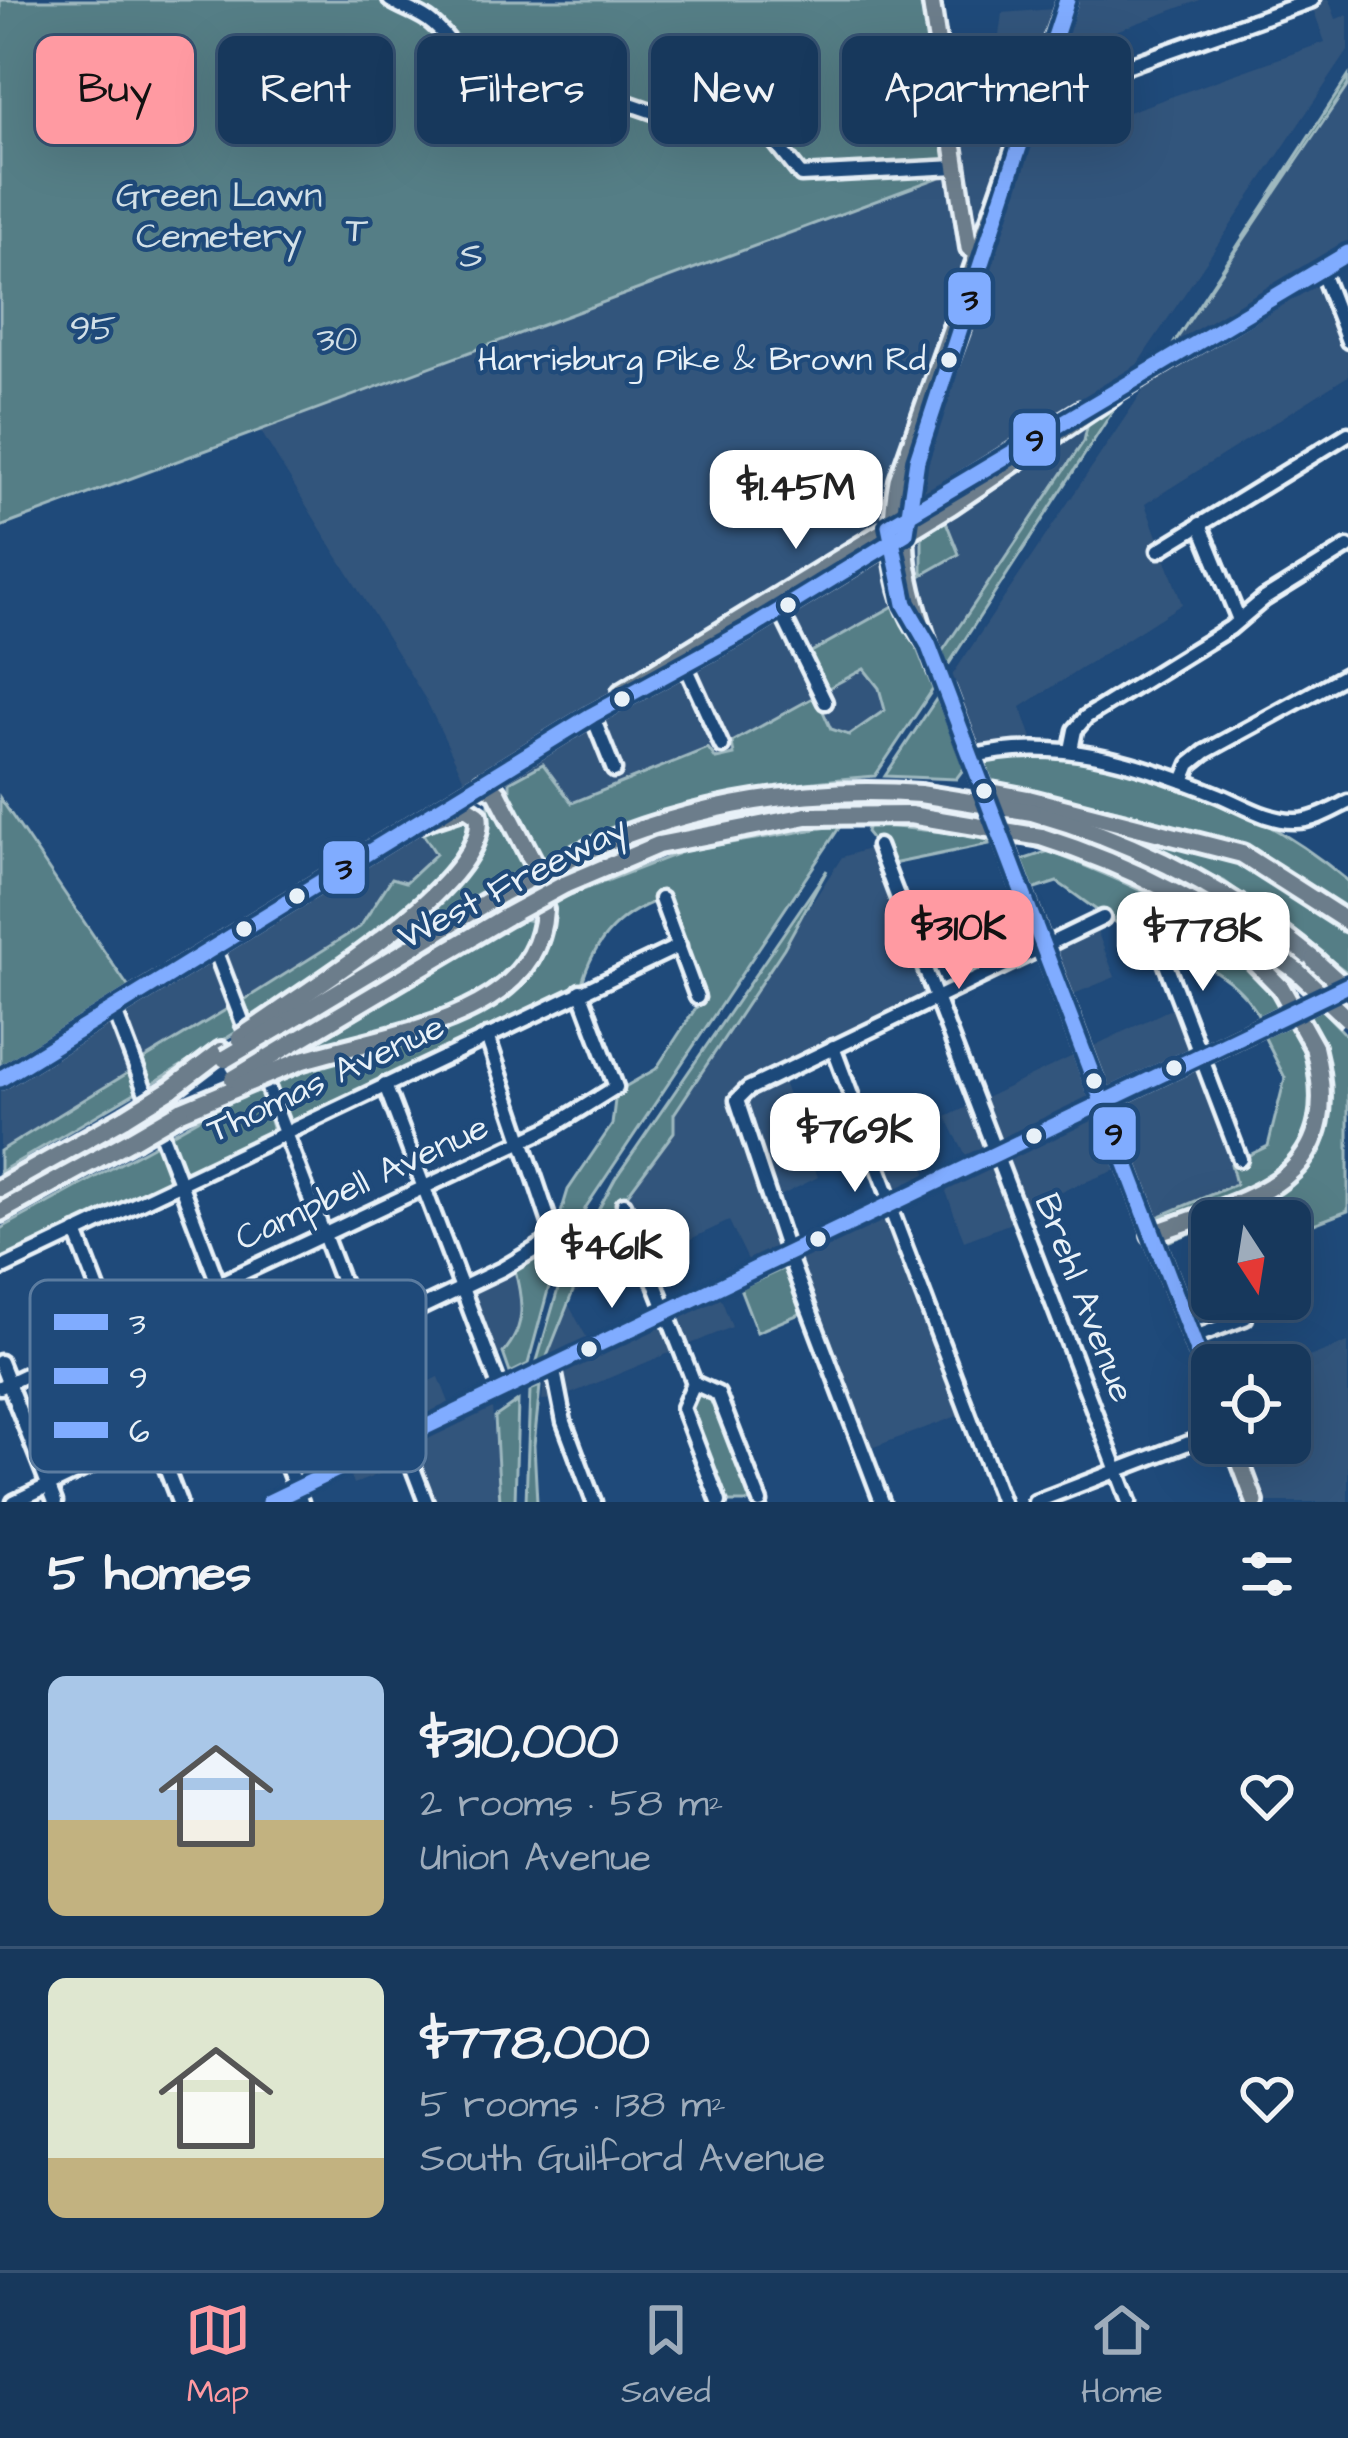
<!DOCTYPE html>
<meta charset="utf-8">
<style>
body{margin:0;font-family:"Architects Daughter",sans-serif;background:#244365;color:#f1f3f6;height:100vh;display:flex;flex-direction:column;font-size:45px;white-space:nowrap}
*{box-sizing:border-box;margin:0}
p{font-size:39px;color:#9eacbb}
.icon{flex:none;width:66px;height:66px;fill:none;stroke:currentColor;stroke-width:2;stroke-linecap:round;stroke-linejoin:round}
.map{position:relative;height:1502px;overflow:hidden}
.details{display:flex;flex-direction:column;background:#17385c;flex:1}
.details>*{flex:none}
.hud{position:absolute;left:36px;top:36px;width:1278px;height:108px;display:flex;gap:24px}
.needle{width:78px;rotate:168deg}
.tools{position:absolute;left:1191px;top:1200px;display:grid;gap:24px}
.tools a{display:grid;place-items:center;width:120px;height:120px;border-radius:18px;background:#17385c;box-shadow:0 12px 48px #0002,0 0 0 3px #365272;font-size:60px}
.price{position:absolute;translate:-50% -102px;padding:0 27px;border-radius:24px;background:#fff;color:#222;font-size:39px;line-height:78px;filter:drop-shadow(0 3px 6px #0008)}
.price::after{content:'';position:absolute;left:50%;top:72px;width:36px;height:27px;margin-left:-18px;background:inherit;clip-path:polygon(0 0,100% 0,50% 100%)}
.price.active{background:#ff9aa2;color:#111}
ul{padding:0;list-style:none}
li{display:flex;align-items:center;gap:36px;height:300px;padding:0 48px}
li+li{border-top:3px solid #365272}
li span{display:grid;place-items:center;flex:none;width:336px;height:240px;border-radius:18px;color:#555}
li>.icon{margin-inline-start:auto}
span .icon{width:144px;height:144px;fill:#fffc;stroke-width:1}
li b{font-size:51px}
h2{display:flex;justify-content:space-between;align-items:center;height:144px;padding:0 48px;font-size:51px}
.pill{padding:0 42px;border-radius:18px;background:#17385c;box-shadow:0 12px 48px #0002,0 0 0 3px #365272;font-size:42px;line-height:108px}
.pill.active{background:#ff9aa2;color:#111}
.tabs{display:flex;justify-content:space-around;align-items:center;height:168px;border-top:3px solid #365272;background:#17385c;font-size:33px;color:#9eacbb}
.tabs a{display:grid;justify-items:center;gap:6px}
.tabs .active{color:#ff9aa2}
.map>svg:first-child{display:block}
.built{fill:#32547b;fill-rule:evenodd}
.green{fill:#547e86;stroke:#9eb8bf;stroke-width:3}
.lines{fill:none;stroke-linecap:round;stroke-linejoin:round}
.minor-casing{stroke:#e8f1f8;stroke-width:21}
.major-casing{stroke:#e8f1f8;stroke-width:24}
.highway-casing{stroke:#e8f1f8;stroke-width:26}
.minor{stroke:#1f4a7a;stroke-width:12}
.major{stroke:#6c7d8b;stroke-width:15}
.highway{stroke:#6c7d8b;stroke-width:16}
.highway-bridge-casing{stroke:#e8f1f8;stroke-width:26;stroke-linecap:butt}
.highway-bridge{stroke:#6c7d8b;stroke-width:16}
.bus-1-casing{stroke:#1f4a7a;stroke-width:24}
.bus-2-casing{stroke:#1f4a7a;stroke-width:24}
.bus-3-casing{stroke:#1f4a7a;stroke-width:24}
.bus-1{stroke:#80acff;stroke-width:15}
.bus-2{stroke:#80acff;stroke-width:15}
.bus-3{stroke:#80acff;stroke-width:15}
.bus-dot{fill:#e8f1f8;stroke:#1f4a7a;stroke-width:4.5}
.labels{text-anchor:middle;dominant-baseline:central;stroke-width:9;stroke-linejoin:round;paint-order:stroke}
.bus-label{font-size:33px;fill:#e8f1f8;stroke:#1f4a7a;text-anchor:end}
.park-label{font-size:36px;fill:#d2e0e7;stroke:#1f4a7a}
.street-label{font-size:36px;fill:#e8f1f8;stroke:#1f4a7a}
.key{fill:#1f4a7a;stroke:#5b7ca0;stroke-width:3}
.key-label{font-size:33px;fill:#e8f1f8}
.line-badge{stroke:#1f4a7a;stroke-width:4.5}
.pale-badge-label{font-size:33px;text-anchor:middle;font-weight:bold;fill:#111}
</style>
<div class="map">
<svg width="1348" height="1502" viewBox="0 0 1348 1502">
<rect width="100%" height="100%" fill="#1f4a7a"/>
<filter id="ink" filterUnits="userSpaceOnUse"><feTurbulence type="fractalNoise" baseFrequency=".00833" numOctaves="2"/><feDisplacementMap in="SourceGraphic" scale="24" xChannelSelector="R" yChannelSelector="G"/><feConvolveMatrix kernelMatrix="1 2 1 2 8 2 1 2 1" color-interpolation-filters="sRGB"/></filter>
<g filter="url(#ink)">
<!-- built -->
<g class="built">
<path d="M1069,0H1200L1094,39L1108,77L1086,86L1100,122L1325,42L1311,3L1319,0H1329L1336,19L1348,15V51L1132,372L1116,406L1088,423L1084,441L942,652L921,658L898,603L864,668L879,688L885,710L849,735L831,729L716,759L707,748L572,803L543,764L510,782L465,781L426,700L260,430L947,174L933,63L996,57L1002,13L1065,8ZM1045,68L1036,96L989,98L992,70Z"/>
<polygon points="1348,85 1348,245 1315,265 1348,351 1348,376 1145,504 1182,604 1021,707 1038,755 965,767 937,698"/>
<polygon points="409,815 436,854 406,882 392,878 360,927 0,1151 0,1068"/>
<polygon points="878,846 935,997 780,1074 818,1177 770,1201 788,1253 889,1205 968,1412 863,1451 788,1255 753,1270 729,1221 575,1293 570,1291 593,1241 673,1132 674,1114 842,857"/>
<polygon points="1094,923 1115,977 1064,998 1045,945"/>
<polygon points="1181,1004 1240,1159 1237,1184 1147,1220 1126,1166 1019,1208 1022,1219 964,1241 942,1180 971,1166 946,1117"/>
<polygon points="908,1135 932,1185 892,1204 873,1152"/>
<polygon points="513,1262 524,1307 516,1338 491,1365 462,1287"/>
<polygon points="717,1288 732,1327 558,1399 542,1400 546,1359 566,1300 592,1347"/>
<polygon points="1348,1342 1348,1502 1265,1502 1244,1443 1290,1443 1288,1365"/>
<polygon points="439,1377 453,1413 491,1396 500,1502 426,1502 410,1462 354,1484 347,1465 296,1489 277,1437 382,1387 387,1398"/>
</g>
<!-- green -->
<g class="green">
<polygon points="0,0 925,0 948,174 0,527"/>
<polygon points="1348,77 1348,85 1170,349"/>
<polygon points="1116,406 945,670 942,652 1084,441 1088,423"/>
<polygon points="944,517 959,554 922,575 922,537"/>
<path d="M899,603L933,689L875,776C757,784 648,812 541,862L510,799V782L543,764L572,803L708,748L716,759L734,755L732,742L816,696L831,729L849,735L885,710L879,688L864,669L823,691L806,655Z"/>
<polygon points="937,698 965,767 956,779 885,776"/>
<path d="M1011,756C1133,754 1255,803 1348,881V915C1239,828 1123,809 989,785L986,762Z"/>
<polygon points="0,798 129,988 0,1068"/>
<path d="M489,798L529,867L335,982C390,936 493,875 489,798Z"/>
<path d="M471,813L475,828C419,912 335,966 252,1020L244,1000L360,927L392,878L406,882L436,854L423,834Z"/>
<polygon points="1086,818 1241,860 1348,928 1348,973 1224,881"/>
<polygon points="868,824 988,837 989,844 892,864 866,832"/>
<path d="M841,825L586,1207L551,1279L528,1364L510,1373L503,1353C528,1325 522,1300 514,1266L554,1236L568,1190L612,1125L616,1092L656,1069L701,1000L669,897C621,910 593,940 581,987L295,1123H289L274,1078C315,1065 357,1052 398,1039C470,1016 552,996 550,905L562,898L687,850Z"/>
<path d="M1049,851C1150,892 1212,918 1285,1003L1259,1016C1233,969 1181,955 1136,934C1108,921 1083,899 1057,882L1032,890L1019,861Z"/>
<polygon points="827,870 784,948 674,1114 674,1132 593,1241 546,1359 536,1364 561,1279 615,1179"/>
<path d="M522,919L538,922C512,1019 375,1033 292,1057Z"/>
<polygon points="229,1008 238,1031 150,1085 141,1061"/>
<path d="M1321,1009L1348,1037V1211L1290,1233V1221L1234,1217L1167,1242L1172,1235C1295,1187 1348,1169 1306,1017Z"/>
<polygon points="1297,1022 1310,1051 1318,1113 1285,1175 1175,1220 1158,1217 1236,1184 1231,1164 1268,1146 1285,1078 1264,1036"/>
<polygon points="131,1071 138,1091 0,1172 0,1151"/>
<polygon points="259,1085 274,1134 183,1173 168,1136"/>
<polygon points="158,1143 170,1182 0,1265 0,1229"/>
<polygon points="785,1268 804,1312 757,1332 740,1288"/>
<polygon points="540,1386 534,1445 537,1502 526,1502 530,1390"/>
<polygon points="700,1391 712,1393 757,1502 723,1502 689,1412 690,1398"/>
<polygon points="518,1401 515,1502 500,1502 495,1417"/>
</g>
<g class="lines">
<defs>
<g id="minor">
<path d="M390,0C404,9 421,13 433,24C469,55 465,94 526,60L607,96L700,128L742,113L755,117L801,175L957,167"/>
<polyline points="1036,98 1312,0"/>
<polyline points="1321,270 1348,341"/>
<polyline points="1113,396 1348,253"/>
<polyline points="1200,524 1239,620"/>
<polyline points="1159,550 1348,434"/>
<polyline points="778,606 825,702"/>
<polyline points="683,660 722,746"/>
<polyline points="592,715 614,770"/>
<polyline points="1071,750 1075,730 1086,717 1230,628 1264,599 1348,547"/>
<path d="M971,757C1056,736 1137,762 1216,794C1241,804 1268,822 1296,821C1314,821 1332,810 1348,802"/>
<polyline points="1183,781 1190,764 1205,752 1348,674"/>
<polyline points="878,846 1129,1502"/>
<polyline points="661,899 697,997"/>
<polyline points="1159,946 1240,1159"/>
<polyline points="214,947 426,1502"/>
<polyline points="114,1009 301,1502"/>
<polyline points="833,1047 892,1204"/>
<polyline points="385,1085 501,1391"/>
<polyline points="624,1204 694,1383"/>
<polyline points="889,1205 1002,1502"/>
<polyline points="76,1232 179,1502"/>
<polyline points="0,1269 679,946"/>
<polyline points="1192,1338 1245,1318"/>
<polyline points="0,1362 55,1502"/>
<polyline points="553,1366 564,1422 594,1502"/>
<polyline points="694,1383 718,1394 760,1502"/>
<polyline points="694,1383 683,1408 719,1502"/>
<polyline points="0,1387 550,1128 616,1087 580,991"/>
<polyline points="14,1502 502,1269 549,1241 551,1226 487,1036"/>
<polyline points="269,1502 1102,1103"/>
<polyline points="882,1502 788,1254 737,1100 748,1089 1103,918"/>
<polyline points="1035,1502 1212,1434"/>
</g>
<g id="major">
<polyline points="931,0 969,248 980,255"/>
<path d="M928,644C889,600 888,535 898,480L1067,0"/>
<path d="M937,670C925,634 909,591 906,553C900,474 939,393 964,320"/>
<polyline points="946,690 1212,1390"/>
<polyline points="621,692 1081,410"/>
<polyline points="0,1079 592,715 751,628 951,506 1113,396"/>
<polyline points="1102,1103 1348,985"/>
<polyline points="1233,1443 1255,1502"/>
</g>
<g id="highway">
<polyline points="482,783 497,792 533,862"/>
<polyline points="1028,799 1242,854 1348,922"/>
<path d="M1032,812C1137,842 1230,890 1314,960"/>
<path d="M1041,837C1136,867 1217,911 1297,971"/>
<path d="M558,864C669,808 797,785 920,794"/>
<polyline points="564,885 658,845 807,816"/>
<polyline points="1224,930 1281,988"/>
<path d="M274,1015C320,982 492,877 478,815L466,807L420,822"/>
<polyline points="281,1026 502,893"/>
<polyline points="291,1044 507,916"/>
<path d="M300,1061C383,1034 539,1021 544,910"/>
<polyline points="171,1089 221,1051"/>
<polyline points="181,1111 239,1087"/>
<polyline points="0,1188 126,1117"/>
<polyline points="0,1212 133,1139"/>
<path d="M1152,1234C1251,1198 1348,1183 1314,1047"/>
</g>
</defs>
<!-- minor casing -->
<use href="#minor" class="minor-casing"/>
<!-- major casing -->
<use href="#major" class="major-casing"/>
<!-- highway casing -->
<use href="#highway" class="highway-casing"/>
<!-- minor -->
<use href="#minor" class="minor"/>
<!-- major -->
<use href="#major" class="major"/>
<!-- highway -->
<use href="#highway" class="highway"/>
<defs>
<g id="highway-bridge">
<polyline points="991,792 1028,799"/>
<polyline points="920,794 1032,812"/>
<polyline points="807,816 910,815 1041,837"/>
<polyline points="502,893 558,864"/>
<polyline points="507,916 564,885"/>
<polyline points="1314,960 1348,991"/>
<polyline points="1297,971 1348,1019"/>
<polyline points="1281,988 1314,1047"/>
<polyline points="240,1038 274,1015"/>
<polyline points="225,1059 281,1026"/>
<polyline points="233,1079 291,1044"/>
<polyline points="240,1086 300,1061"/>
<polyline points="126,1117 171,1089"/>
<polyline points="133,1139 181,1111"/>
</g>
</defs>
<!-- highway-bridge casing -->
<use href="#highway-bridge" class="highway-bridge-casing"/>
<!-- highway-bridge -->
<use href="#highway-bridge" class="highway-bridge"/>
<defs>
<polyline id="bus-1" points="0,1079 592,715 751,628 906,533 917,460 1067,0"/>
<polyline id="bus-2" points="1212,1390 928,644 905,604 889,526 1348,253"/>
<polyline id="bus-3" points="269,1502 1348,985"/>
</defs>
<!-- bus-1 casing -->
<use href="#bus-1" class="bus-1-casing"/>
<!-- bus-2 casing -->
<use href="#bus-2" class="bus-2-casing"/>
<!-- bus-3 casing -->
<use href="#bus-3" class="bus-3-casing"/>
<!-- bus-1 -->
<use href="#bus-1" class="bus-1"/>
<!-- bus-2 -->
<use href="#bus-2" class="bus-2"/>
<!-- bus-3 -->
<use href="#bus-3" class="bus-3"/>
</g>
</g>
<!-- markers -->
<g class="bus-dot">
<circle cx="949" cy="360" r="10"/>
<circle cx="788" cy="605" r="10"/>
<circle cx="622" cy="699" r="10"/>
<circle cx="984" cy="791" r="10"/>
<circle cx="297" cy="896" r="10"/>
<circle cx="244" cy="929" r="10"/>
<circle cx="1174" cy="1068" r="10"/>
<circle cx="1094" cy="1081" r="10"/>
<circle cx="1034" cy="1136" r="10"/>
<circle cx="818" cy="1239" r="10"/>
<circle cx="589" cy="1349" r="10"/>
</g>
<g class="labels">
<!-- bus labels -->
<g class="bus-label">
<text x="926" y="360">Harrisburg Pike &amp; Brown Rd</text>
</g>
<!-- park labels -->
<g class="park-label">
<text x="219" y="195">Green Lawn<tspan x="219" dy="41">Cemetery</tspan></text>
<text x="357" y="230">T</text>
<text x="471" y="255">S</text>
<text x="93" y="328">95</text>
<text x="337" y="339">30</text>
</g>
<!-- street labels -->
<g class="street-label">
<text transform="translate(513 883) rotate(-27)">West Freeway</text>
<text transform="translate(326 1079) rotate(-25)">Thomas Avenue</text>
<text transform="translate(362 1183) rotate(-25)">Campbell Avenue</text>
<text transform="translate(1084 1298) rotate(69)">Brehl Avenue</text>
</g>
</g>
<!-- legend -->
<rect x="30" y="1280" width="396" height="192" rx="18" class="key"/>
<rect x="54" y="1314" width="54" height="16" fill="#80acff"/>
<rect x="54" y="1368" width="54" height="16" fill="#80acff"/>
<rect x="54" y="1422" width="54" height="16" fill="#80acff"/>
<g class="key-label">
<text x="129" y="1334">3</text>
<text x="129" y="1388">9</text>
<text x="129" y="1442">6</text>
</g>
<g class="line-badge">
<rect x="946" y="270" width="47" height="57" rx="12" fill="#80acff"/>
<rect x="1011" y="411" width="47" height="57" rx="12" fill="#80acff"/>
<rect x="321" y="839" width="46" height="57" rx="12" fill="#80acff"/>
<rect x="1091" y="1105" width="47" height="57" rx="12" fill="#80acff"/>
</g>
<g class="pale-badge-label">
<text x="970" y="310">3</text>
<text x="1035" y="451">9</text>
<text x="344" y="879">3</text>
<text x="1114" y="1145">9</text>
</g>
</svg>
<div class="tools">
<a><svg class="needle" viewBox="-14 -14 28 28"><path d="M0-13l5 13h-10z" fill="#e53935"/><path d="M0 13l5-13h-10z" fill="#9eacbb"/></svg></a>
<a><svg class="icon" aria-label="locate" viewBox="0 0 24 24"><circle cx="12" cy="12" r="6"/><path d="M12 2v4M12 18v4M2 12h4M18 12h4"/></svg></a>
</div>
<b class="price" style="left:796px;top:552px">$1.45M</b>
<b class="price active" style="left:959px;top:992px">$310K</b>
<b class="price" style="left:1203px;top:994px">$778K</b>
<b class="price" style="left:855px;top:1195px">$769K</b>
<b class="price" style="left:612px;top:1311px">$461K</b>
<div class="hud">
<a class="pill active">Buy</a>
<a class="pill">Rent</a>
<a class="pill">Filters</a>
<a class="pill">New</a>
<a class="pill">Apartment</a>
</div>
</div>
<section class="details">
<h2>5 homes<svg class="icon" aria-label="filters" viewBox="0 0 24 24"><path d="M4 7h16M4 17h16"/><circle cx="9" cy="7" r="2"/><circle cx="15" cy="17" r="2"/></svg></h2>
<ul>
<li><span style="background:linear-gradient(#a9c7e8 60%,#c2b280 0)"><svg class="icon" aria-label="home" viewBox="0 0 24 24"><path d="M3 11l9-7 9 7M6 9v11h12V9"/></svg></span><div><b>$310,000</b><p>2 rooms · 58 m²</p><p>Union Avenue</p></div><svg class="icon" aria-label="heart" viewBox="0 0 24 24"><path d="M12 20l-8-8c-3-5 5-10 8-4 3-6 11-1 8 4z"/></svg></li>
<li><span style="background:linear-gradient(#dfe7d0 75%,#c2b280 0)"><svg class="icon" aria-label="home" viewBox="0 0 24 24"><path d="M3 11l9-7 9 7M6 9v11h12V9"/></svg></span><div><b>$778,000</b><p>5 rooms · 138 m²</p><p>South Guilford Avenue</p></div><svg class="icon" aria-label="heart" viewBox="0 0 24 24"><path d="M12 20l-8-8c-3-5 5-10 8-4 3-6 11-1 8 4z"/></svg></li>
</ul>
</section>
<nav class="tabs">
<a class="active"><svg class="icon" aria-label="map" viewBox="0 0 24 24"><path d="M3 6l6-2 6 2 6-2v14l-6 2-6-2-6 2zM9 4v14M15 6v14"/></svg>Map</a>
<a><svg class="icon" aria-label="saved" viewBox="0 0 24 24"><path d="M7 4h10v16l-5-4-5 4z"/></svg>Saved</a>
<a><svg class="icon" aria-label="home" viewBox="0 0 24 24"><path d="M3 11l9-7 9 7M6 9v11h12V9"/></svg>Home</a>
</nav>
